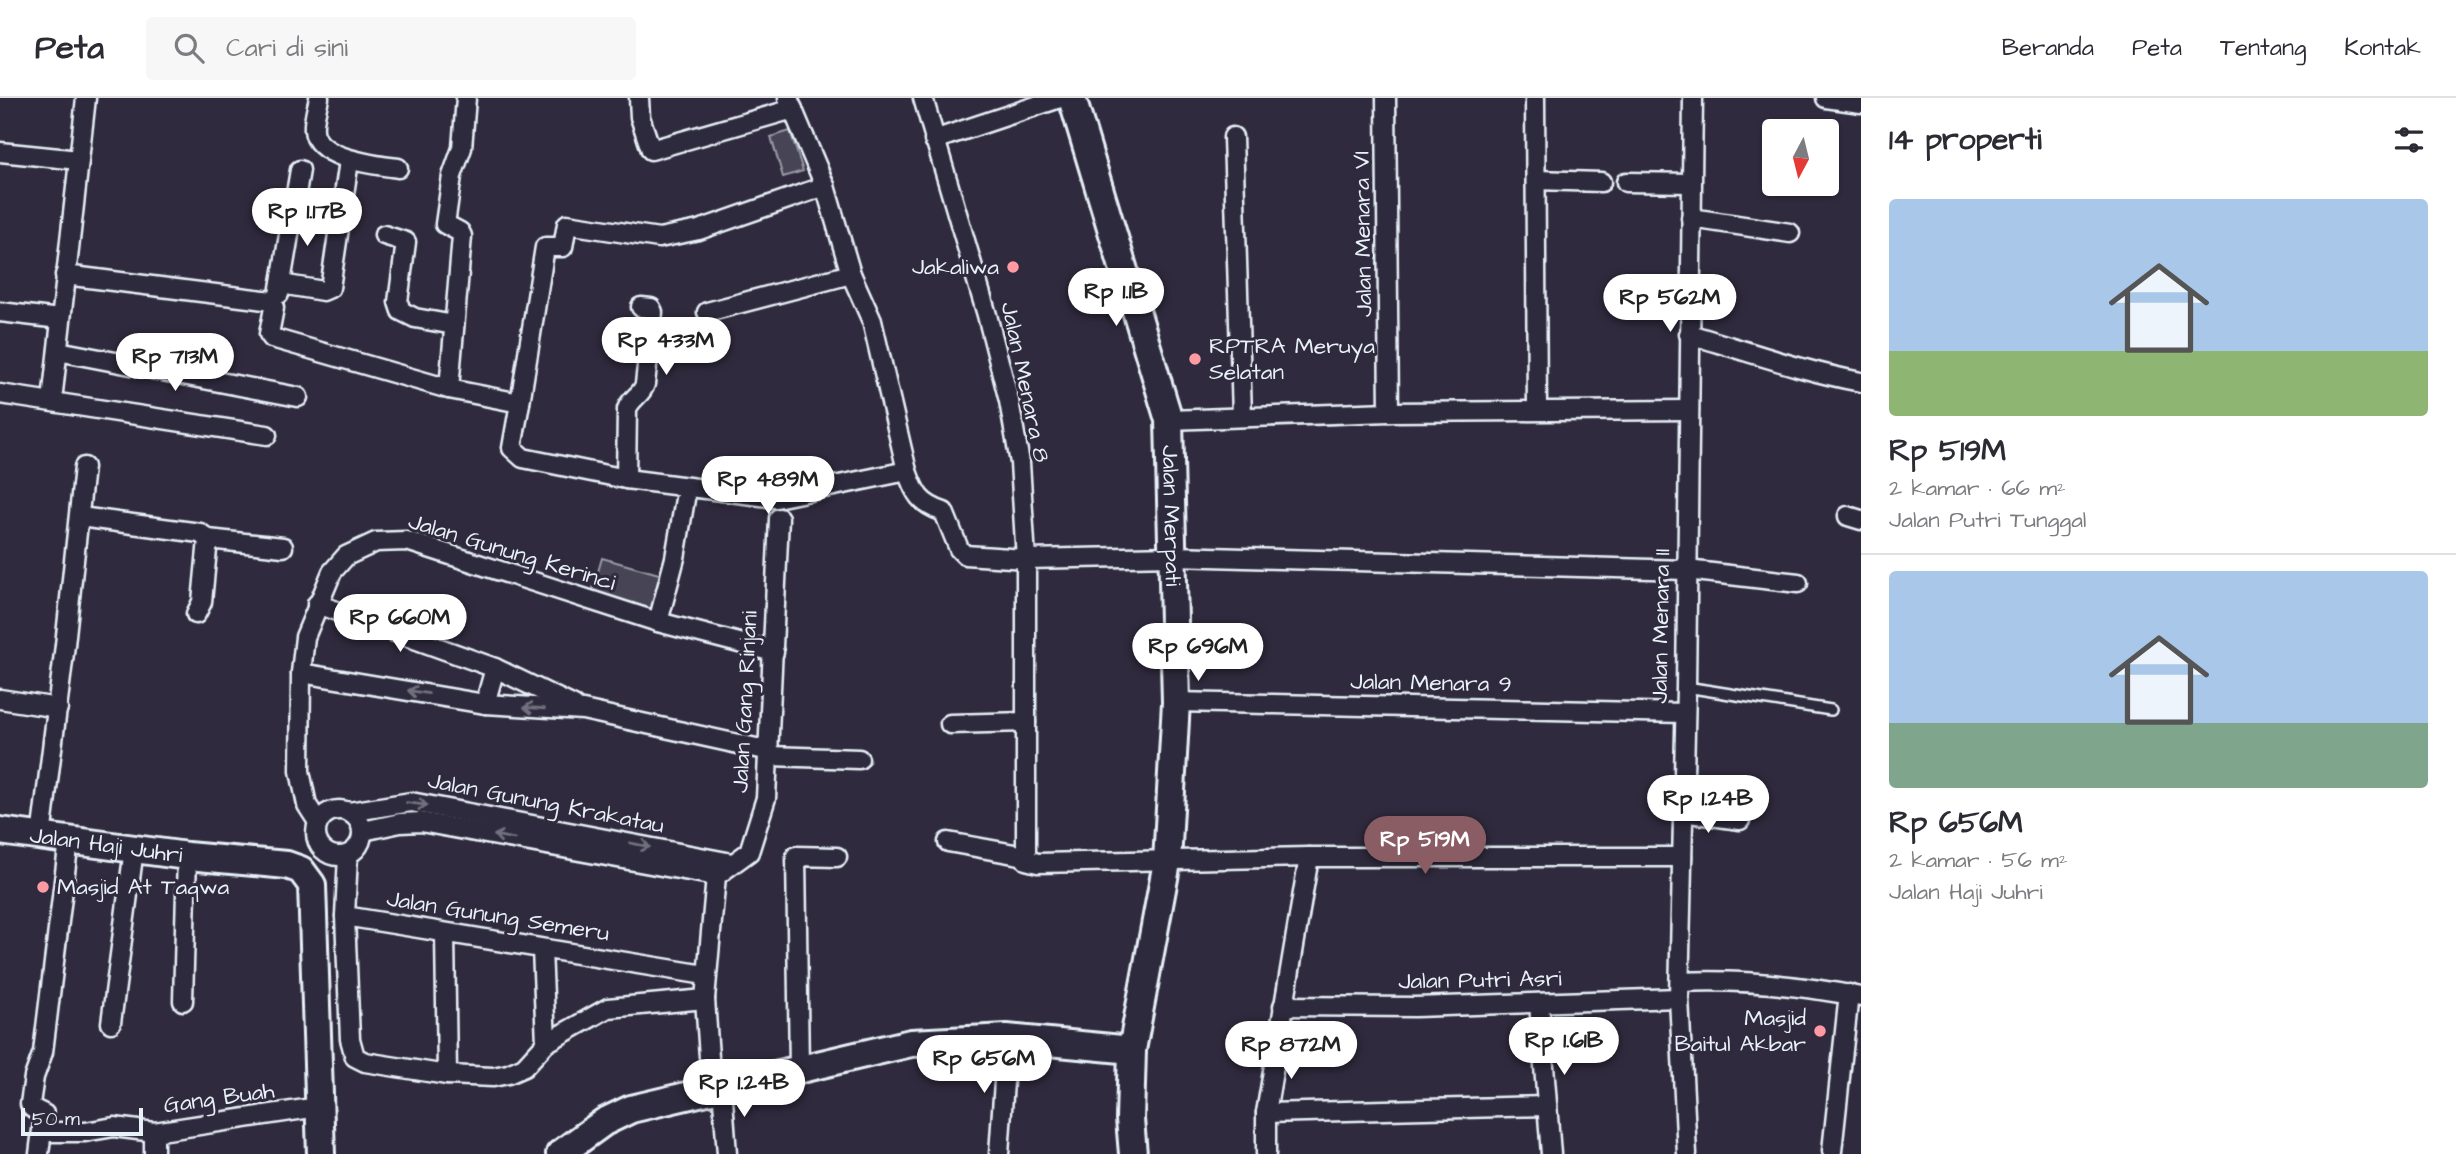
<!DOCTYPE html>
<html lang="id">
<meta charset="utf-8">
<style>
body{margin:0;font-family:"Architects Daughter",sans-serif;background:#f7f7f7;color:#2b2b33;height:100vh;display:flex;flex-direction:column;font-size:26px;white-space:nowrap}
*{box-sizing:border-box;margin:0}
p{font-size:23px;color:#7c7c81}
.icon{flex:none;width:38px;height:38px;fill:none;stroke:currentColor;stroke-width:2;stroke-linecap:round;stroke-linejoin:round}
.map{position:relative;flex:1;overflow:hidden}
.sheet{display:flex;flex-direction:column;background:#fff;width:595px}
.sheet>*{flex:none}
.needle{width:46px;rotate:187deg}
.fabs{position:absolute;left:1762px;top:21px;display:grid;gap:14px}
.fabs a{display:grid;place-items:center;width:77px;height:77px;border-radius:7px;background:#fff;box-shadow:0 2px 5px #0004;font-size:35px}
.scale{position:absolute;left:21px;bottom:18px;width:122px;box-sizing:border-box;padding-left:7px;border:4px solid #e8f1f8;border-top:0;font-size:19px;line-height:24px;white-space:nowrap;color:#e8f1f8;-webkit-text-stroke:5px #2f2a3d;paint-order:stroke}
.price{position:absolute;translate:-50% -60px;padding:0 16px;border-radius:24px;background:#fff;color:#222;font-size:23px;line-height:46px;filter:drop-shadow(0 2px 4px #0008)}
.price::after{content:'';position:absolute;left:50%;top:42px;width:21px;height:16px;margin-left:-10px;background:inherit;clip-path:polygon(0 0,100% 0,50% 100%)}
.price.current{background:#8a5d65;color:#fff}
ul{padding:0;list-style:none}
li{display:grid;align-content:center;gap:14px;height:371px;padding:0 28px}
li+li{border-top:2px solid #e1e1e2}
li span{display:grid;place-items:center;height:217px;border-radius:7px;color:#555}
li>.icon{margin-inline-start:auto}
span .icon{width:126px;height:126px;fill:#fffc;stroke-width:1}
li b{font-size:30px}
h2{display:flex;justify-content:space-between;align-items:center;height:84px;padding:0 28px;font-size:30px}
header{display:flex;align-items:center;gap:42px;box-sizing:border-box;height:98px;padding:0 35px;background:#fff;border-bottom:2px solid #e1e1e2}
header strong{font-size:33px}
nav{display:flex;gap:38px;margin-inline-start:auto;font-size:24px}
.search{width:490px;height:63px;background:#f7f7f7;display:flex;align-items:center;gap:18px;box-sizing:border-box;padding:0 24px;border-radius:7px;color:#7c7c81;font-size:26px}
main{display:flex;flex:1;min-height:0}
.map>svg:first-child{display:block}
.green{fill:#464455;stroke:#979aa6;stroke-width:2}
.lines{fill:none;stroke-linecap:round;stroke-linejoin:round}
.lane-casing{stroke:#e8f1f8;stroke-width:14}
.street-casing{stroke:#e8f1f8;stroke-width:23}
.secondary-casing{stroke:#e8f1f8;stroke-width:32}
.lane{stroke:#2f2a3d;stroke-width:9}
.street{stroke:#2f2a3d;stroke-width:18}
.secondary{stroke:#2f2a3d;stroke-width:26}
.oneway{stroke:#70707e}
.poi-dot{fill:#ff9aa2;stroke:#2f2a3d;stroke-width:2.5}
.labels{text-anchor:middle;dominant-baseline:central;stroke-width:6;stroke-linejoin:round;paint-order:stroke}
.street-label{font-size:23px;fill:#e8f1f8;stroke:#2f2a3d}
.poi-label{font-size:23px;fill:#e8f1f8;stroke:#2f2a3d;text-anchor:end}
</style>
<header>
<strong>Peta</strong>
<div class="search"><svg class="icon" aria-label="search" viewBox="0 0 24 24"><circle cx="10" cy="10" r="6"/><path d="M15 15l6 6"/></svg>Cari di sini</div>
<nav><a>Beranda</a><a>Peta</a><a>Tentang</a><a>Kontak</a></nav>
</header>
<main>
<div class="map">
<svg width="1861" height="1056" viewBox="0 0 1861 1056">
<rect width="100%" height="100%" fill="#2f2a3d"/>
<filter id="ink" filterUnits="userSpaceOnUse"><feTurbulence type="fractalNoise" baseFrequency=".0143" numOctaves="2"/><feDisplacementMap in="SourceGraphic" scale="14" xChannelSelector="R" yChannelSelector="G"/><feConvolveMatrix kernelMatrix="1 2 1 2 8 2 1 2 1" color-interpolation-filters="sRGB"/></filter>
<g filter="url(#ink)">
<!-- green -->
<g class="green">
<polygon points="790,33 803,73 783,79 771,39"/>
<polygon points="602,460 666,478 656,512 592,494"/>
</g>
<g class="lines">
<defs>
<polyline id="lane" points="1686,589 1831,612"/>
<g id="street">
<path d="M319,0C317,10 313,22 314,32C316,61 376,67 398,70"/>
<polyline points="639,0 640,19 651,52 793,11"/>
<path d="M788,0L825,88L851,176L872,223L907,373C915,396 920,406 944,414L959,451L965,457L1026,461L1174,458L1687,472L1798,485"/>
<polyline points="923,0 987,217 1009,303 1020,365 1026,461 1026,762 1038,765 1309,759 1682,759"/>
<polyline points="1386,0 1389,314"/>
<polyline points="1535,0 1537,312"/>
<polyline points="1826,0 1861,5"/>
<polyline points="1233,39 1242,317"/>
<polyline points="934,42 1060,0"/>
<polyline points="0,54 79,62"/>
<polyline points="1536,82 1601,84"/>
<polyline points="1626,84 1691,85"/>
<polyline points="1691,120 1790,135"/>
<polyline points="384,137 406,144 398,204 401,213 415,220 454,227"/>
<polyline points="65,177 272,203 274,210 269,236 272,240 449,291 520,305 512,350 523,360 626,381 776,400 907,373"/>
<polyline points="281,186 323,193 330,190 349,63"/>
<polyline points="279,196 300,72"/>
<polyline points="0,214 60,221"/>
<polyline points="707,214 851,176"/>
<path d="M1689,236C1747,253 1802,273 1861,284"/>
<polyline points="58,253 298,299"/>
<polyline points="449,291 462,138 460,134 445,126 452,78 462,50 466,0"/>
<polyline points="0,296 267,337"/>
<polyline points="52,303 86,0"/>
<polyline points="520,305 545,149 563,149 567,126 659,140 699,132 825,88"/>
<polyline points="1169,322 1389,314 1689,312"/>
<path d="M626,381L627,311C631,300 642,297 645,286L653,214L651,210L641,209"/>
<polyline points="1848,418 1861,422"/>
<polyline points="80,419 200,435 208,441 202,504 196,516"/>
<polyline points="208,441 283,449"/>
<polyline points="317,506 495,570 574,608"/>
<polyline points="658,524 675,460 685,401"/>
<polyline points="301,575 485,606 583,612 770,653"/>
<polyline points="0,601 58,610"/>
<polyline points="1176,604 1684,615"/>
<polyline points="485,606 495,570"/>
<polyline points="950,626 1026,624"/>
<polyline points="770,658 859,661"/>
<circle cx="339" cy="735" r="23"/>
<polyline points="349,714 411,704 732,765"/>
<polyline points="1683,714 1740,722"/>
<polyline points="318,724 307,707 300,673 301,575 305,539 332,474 346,458 376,444 407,443 658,524 774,554"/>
<polyline points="363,733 400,725 421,724 716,778"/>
<polyline points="41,739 65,547 84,369"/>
<polyline points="948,744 1025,758"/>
<polyline points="348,757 345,818 705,877"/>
<polyline points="345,818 350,941 355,959 365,964 447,977 493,979 508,976 524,969 546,945 608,910 705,901 716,778 749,754 766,700 779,420"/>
<polyline points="445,835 447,977"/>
<polyline points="542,851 546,945"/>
<path d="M1680,884C1742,881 1800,887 1861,899"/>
<polyline points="705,901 709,959"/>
<polyline points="183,903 187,758"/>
<polyline points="1539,905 1551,1056"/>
<polyline points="1283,908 1415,909 1679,900"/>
<polyline points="111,925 134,751"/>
<polyline points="799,971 796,758 837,759"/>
<polyline points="722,988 727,1056"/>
<polyline points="1266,1015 1547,1008"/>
<polyline points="43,1034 85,1034 114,1029 154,1034 318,1009"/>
<polyline points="1832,1053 1849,896"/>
<polyline points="39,1056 44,1016 32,1010 30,1006 34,979 43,954 69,742"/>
<polyline points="154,1056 154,1034"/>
<polyline points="999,1056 1007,940"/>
<polyline points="1266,1056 1266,1015 1309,759"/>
<polyline points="1687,1056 1679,900 1686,589 1693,0"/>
</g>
<g id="secondary">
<path id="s1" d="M1072,0L1169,322L1176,604L1167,764L1132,952L1130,1021L1133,1056"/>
<path id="s2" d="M0,733L187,758L287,767L301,772L312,787L321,1056"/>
<polyline points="560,1056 604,1024 631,1011 911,945 1007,940 1132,952"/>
</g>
</defs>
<!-- lane casing -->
<use href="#lane" class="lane-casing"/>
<!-- street casing -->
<use href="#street" class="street-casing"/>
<!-- secondary casing -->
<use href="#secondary" class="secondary-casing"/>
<!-- lane -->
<use href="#lane" class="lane"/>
<!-- street -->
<use href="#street" class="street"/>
<!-- secondary -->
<use href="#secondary" class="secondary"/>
</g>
<!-- one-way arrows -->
<defs><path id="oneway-shaft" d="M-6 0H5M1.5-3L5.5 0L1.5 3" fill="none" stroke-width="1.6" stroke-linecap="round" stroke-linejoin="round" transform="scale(1.75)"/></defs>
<g class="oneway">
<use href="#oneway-shaft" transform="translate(418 594) rotate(-171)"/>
<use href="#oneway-shaft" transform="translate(534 610) rotate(-176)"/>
<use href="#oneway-shaft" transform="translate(417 706) rotate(7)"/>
<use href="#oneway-shaft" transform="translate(504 739) rotate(-170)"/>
<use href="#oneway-shaft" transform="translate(640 747) rotate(11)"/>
</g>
</g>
<!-- markers -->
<g class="poi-dot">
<circle cx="1013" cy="169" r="7"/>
<circle cx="1195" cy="261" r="7"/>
<circle cx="43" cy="789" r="7"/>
<circle cx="1820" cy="933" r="7"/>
</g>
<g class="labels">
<!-- street labels -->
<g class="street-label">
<text transform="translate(1363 136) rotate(-91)">Jalan Menara VI</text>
<text transform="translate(1025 284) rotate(78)">Jalan Menara 8</text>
<text stroke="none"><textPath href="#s1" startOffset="432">Jalan Merpati</textPath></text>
<text transform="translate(512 454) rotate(17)">Jalan Gunung Kerinci</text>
<text transform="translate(1661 528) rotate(-89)">Jalan Menara II</text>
<text transform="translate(1431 585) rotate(1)">Jalan Menara 9</text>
<text transform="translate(745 604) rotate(-87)">Jalan Gang Rinjani</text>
<text transform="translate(546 705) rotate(11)">Jalan Gunung Krakatau</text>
<text stroke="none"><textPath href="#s2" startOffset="107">Jalan Haji Juhri</textPath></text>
<text transform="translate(498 818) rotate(9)">Jalan Gunung Semeru</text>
<text transform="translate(1480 882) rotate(-1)">Jalan Putri Asri</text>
<text transform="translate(219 1000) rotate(-8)">Gang Buah</text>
</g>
<!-- poi labels -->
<g class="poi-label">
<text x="999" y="169">Jakaliwa</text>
<text x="1209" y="248" text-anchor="start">RPTRA Meruya<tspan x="1209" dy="26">Selatan</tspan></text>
<text x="57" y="789" text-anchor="start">Masjid At Taqwa</text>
<text x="1806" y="920">Masjid<tspan x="1806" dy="26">Baitul Akbar</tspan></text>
</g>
</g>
</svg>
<div class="fabs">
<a><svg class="needle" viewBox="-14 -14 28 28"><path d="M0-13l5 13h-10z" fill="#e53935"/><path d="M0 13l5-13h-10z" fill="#7c7c81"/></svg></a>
</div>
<div class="scale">50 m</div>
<b class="price" style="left:307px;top:150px">Rp 1.17B</b>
<b class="price" style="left:1116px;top:230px">Rp 1.1B</b>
<b class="price" style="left:1670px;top:236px">Rp 562M</b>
<b class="price" style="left:666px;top:279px">Rp 433M</b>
<b class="price" style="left:175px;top:295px">Rp 713M</b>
<b class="price" style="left:768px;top:418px">Rp 489M</b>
<b class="price" style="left:400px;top:556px">Rp 660M</b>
<b class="price" style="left:1198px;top:585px">Rp 696M</b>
<b class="price" style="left:1708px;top:737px">Rp 1.24B</b>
<b class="price current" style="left:1425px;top:778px">Rp 519M</b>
<b class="price" style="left:1564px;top:979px">Rp 1.61B</b>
<b class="price" style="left:1291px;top:983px">Rp 872M</b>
<b class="price" style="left:984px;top:997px">Rp 656M</b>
<b class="price" style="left:744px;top:1021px">Rp 1.24B</b>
</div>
<section class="sheet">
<h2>14 properti<svg class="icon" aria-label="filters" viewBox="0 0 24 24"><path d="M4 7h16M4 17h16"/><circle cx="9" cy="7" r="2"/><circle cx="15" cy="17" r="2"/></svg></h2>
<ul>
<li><span style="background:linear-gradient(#a9c7e8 70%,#8fb573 0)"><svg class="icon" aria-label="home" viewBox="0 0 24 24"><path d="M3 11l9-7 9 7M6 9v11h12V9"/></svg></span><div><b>Rp 519M</b><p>2 kamar · 66 m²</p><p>Jalan Putri Tunggal</p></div></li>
<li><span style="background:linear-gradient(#a9c7e8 70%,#7fa58c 0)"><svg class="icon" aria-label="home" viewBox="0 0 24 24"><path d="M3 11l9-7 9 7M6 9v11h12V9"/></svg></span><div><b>Rp 656M</b><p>2 kamar · 56 m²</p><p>Jalan Haji Juhri</p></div></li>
</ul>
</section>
</main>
